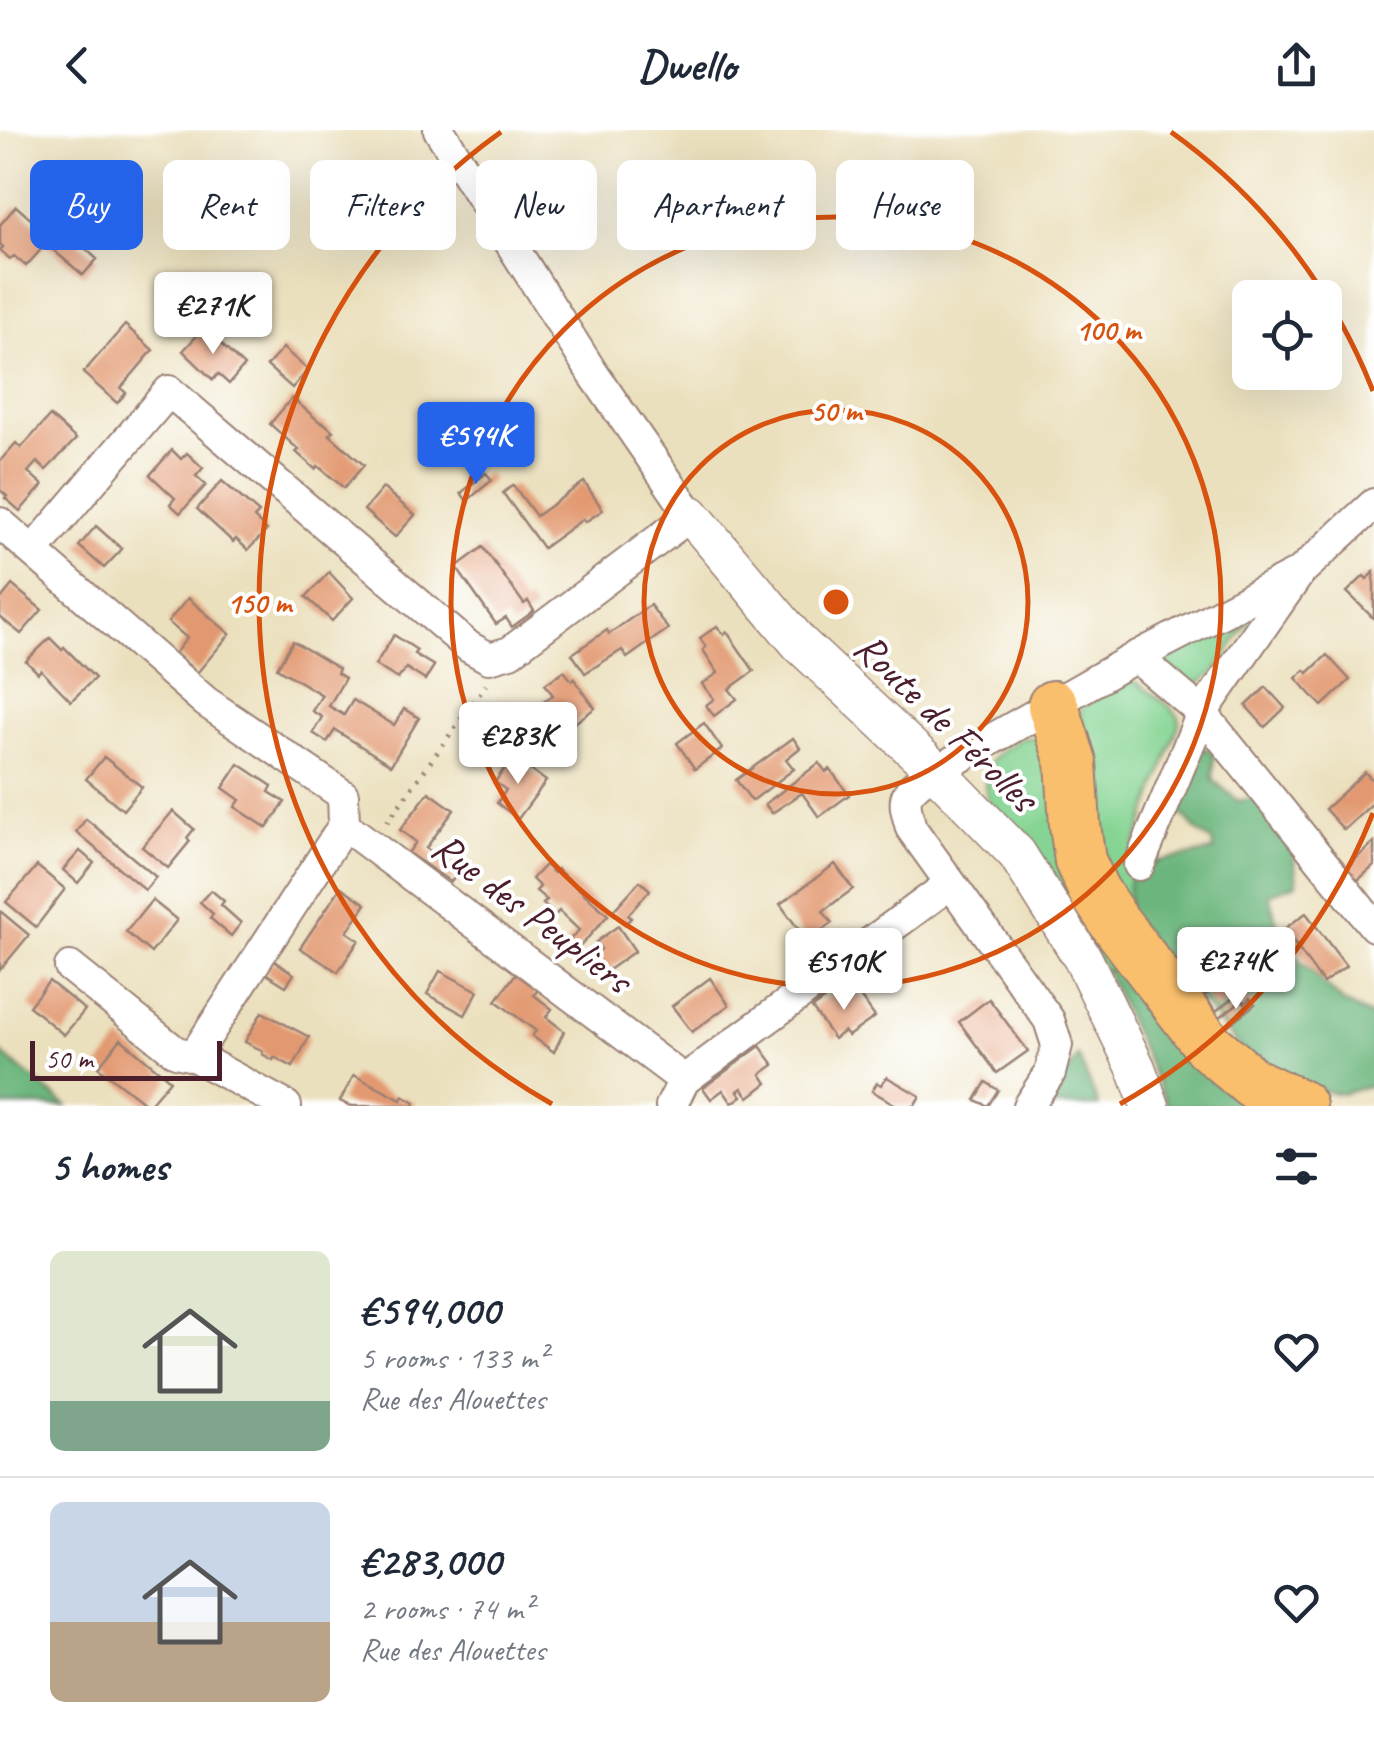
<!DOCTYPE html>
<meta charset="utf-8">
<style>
body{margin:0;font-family:Caveat,sans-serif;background:#f6f6f7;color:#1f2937;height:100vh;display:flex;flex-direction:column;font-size:38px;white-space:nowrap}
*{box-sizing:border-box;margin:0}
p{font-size:32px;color:#747a83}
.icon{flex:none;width:55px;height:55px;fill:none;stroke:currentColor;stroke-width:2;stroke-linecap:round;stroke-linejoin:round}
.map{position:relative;height:976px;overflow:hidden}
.side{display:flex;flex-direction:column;background:#fff;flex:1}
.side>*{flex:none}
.guide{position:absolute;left:30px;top:30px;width:1315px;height:90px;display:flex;gap:20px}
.buttons{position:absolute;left:1232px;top:150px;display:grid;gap:20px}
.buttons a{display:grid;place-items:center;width:110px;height:110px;border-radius:15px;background:#fff;box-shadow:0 10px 40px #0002;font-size:50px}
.scale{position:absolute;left:30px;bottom:25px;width:192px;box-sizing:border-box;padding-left:10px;border:5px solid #4a1f2b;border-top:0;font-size:28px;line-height:35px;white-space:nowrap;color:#4a1f2b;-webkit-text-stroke:8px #fff;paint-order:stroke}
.price{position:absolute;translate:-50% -85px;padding:0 22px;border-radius:10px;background:#fff;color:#222;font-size:32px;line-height:65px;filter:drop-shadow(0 2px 5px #0008)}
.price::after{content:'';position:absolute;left:50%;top:60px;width:30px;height:22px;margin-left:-15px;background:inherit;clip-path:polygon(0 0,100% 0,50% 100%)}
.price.selected{background:#2563eb;color:#fff}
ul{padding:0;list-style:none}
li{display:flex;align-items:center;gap:30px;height:250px;padding:0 50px}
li+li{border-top:2px solid #e0e1e3}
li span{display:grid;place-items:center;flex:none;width:280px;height:200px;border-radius:15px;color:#555}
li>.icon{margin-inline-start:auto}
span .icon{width:120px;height:120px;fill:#fffc;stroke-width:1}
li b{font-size:42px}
h2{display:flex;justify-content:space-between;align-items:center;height:120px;padding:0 50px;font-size:42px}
.pill{padding:0 35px;border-radius:15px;background:#fff;box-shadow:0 10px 40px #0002;font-size:35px;line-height:90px}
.pill.selected{background:#2563eb;color:#fff}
header{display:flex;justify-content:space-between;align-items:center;height:130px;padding:0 50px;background:#fff;font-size:45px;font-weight:600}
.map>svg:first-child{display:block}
.green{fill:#85d493;stroke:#687a5f;stroke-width:2.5}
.forest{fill:#6cb67d;stroke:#5b6a54;stroke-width:2.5}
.building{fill:#e2986f}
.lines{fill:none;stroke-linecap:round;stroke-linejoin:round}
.minor-casing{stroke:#9a8074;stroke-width:34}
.tertiary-casing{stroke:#9a8074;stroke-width:41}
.trunk-casing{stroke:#9a8074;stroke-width:54}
.path{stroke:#9a8074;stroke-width:5;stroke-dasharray:2.5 8;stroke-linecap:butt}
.minor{stroke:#fff;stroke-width:30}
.tertiary{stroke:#fff;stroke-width:38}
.trunk{stroke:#f9bf6d;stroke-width:50}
.ring{fill:none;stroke:#d8530f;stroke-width:5}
.labels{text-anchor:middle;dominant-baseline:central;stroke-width:8;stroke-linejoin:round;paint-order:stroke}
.street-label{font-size:42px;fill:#4a1f2b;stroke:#fff}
.centre{fill:#d8530f;stroke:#fff;stroke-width:5}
.ring-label{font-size:30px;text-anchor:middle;font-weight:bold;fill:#d8530f;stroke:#fff;stroke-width:8;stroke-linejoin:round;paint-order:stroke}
</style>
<header><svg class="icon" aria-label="back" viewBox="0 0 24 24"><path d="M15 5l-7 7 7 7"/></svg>Dwello<svg class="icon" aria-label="share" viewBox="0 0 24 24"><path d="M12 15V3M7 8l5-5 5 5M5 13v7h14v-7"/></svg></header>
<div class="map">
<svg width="1374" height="976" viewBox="0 0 1374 976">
<rect width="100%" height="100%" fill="#fff"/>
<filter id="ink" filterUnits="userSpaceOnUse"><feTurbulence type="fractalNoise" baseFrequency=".01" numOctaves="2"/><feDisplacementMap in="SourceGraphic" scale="20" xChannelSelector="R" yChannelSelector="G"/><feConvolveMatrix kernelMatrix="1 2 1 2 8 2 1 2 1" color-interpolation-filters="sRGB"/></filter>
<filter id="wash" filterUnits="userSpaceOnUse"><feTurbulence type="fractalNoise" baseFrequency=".0048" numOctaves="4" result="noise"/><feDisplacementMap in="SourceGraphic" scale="40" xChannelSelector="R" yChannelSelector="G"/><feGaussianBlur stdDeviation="2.25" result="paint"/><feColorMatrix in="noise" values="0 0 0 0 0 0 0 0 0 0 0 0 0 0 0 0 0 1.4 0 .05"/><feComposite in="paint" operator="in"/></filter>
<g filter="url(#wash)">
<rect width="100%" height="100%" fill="#ebe0bd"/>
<!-- green -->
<g class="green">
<polygon points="1250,480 1253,484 1215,542 1192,557 1162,529"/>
<polygon points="1115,551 1136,552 1170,577 1179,587 1179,594 1134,719 1161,731 1133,744 1128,784 1099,733 1080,580"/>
<path d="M1021,608H1033L1052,613L1135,833L1106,842L987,668C980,632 992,627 1021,608Z"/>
</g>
<!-- forest -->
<g class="forest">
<polygon points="1201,616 1214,623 1213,650 1238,671 1254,668 1293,719 1297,754 1269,764 1282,813 1345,874 1374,888 1374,954 1343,964 1302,958 1263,945 1128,784 1129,754 1133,744 1161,731 1214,721 1212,712 1195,699 1175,676"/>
<polygon points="1118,830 1231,950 1239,976 1168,976 1106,842"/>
<polygon points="0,922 67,976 0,976"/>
<polygon points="1078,926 1099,976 1048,976"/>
</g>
<g id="blocks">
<!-- building -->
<g class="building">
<polygon points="95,56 121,79 112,90 93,93 78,112 97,129 83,145 46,114 26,136 14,126 10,129 0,120 3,117 0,114 0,95 16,76 51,107"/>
<polygon points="125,195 153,220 121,258 126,263 117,273 83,243"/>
<polygon points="204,198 244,236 229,254 218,244 213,250 183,221"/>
<polygon points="283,218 308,240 292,258 267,236"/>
<polygon points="292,268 321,293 323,292 333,301 329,304 364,335 344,358 318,336 315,339 296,322 299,320 270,294"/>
<polygon points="50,286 76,309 46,340 37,332 28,342 43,355 20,381 5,368 7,366 0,360 0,331 16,313 21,318"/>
<polygon points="172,320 181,329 187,323 203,338 196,346 206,355 180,383 170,374 175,368 150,345"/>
<polygon points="486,343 492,350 467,371 461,363"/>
<polygon points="222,351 259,383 254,388 267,400 248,420 236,409 233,412 197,379"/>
<polygon points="584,352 603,380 585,392 583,389 543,418 503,363 513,355 536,386"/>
<polygon points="383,358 415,385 395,407 364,380"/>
<polygon points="96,396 122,419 104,438 79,416"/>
<polygon points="483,417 524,474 528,471 534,481 512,497 506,488 496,494 456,437"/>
<polygon points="329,442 353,468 332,491 306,467"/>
<polygon points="1374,442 1374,489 1347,462 1364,446 1367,449"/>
<polygon points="12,455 42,480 21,504 0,487 0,470"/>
<polygon points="188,468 230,504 197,543 175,523 187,508 168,492"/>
<polygon points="650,475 668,499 627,528 622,520 585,543 572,524 607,500 609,504"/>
<polygon points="717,496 724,505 727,502 754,541 729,559 737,569 714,586 706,575 714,569 702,554 718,543 703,520 706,517 700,508"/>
<polygon points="394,505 417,520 414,524 434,536 425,550 406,538 398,549 375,535"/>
<polygon points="50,508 62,520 64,517 95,548 71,571 41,540 38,543 26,531"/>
<polygon points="293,511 339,539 337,543 345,548 329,576 344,585 353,570 394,595 404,579 419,588 391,635 335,600 327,612 313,603 322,587 312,581 322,565 277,538"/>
<polygon points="1327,525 1350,550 1322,576 1296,548 1305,540 1308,543"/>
<polygon points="564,541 572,551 574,549 595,578 558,605 549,594 539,601 530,588 539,581 536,577 553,565 545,554"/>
<polygon points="1266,557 1285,578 1265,597 1246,576"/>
<polygon points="704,593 722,619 695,639 677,613"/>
<polygon points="793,608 800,618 786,629 794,639 752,671 736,650"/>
<polygon points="104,627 142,657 123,680 86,649"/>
<polygon points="513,627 546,651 518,689 497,673 506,660 495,652"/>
<polygon points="819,633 826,642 830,639 849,665 819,687 802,663 772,683 765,674"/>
<polygon points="239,634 272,656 269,662 285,672 267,698 235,677 240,670 223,658"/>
<polygon points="1365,642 1374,652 1374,672 1344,700 1325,679"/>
<polygon points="429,662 454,680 426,718 458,743 451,752 408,723 416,712 400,700"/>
<polygon points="173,681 194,699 187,708 190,711 168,738 142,717"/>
<polygon points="86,689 156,747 145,760 76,702"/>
<polygon points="1374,712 1374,736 1357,751 1346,738"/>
<polygon points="80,721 94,733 78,753 63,740"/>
<polygon points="835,734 853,759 823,781 832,793 807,811 780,774"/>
<polygon points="545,735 554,743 557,739 608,785 575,822 566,814 579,800 559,781 555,785 543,774 547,770 536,761 540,757 532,749"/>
<polygon points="37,736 65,759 36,797 6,772"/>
<polygon points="640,751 650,760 628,785 631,788 625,794 612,782"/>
<polygon points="341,757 366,774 347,802 359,810 338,842 300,818"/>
<polygon points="211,760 224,771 221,775 241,793 231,806 210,788 213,784 200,772"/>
<polygon points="152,770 177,790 151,823 126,802"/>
<polygon points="0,781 29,805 0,840"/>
<polygon points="1306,783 1346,836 1323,853 1284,799"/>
<polygon points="618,796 635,821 601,845 589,828 601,819 596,812"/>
<polygon points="273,830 294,844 286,856 265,843"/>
<polygon points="440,841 478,861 465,885 427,864"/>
<polygon points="517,842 539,858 534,865 552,879 546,887 564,901 554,922 532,906 536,901 496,871"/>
<polygon points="710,848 729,875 692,902 672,876"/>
<polygon points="49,851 85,880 64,905 29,876"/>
<polygon points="1222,853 1234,867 1216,881 1204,866"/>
<polygon points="852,855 875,887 848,906 844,901 834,909 812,878 832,864 834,868"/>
<polygon points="1250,868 1255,874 1226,897 1219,888 1242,870 1245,873"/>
<polygon points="989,869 1028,921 997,943 959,892"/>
<polygon points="262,882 309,907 293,937 274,927 273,930 262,924 263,921 245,912"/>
<polygon points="121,909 170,950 148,976 98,937"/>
<polygon points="760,916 774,935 761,944 767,953 749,967 742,958 738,961 742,966 732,973 723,960 711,969 703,958"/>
<polygon points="354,945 401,970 403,966 415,973 414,976 350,976 340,971"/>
<polygon points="887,947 920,966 914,976 898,976 872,961 877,953 881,955"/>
<polygon points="986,952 998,960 988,976 975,970"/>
</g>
</g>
</g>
<g filter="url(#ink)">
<use href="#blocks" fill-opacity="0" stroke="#9a8074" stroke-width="2.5"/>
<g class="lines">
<defs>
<g id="minor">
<polyline points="0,393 206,572 343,665 344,695 684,950"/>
<polyline points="33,421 169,261 469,517 489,528 510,522 691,385 592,242 439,0"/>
<polyline points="1136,527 1202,583 1374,796"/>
<polyline points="1139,735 1202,583 1298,445"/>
<polyline points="70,837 176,922 194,926"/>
<polyline points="286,976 194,926 344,695"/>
<polyline points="671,976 684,950 950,754"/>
<path d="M1028,976L1050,943L1057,915L1049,890L911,698C904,671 900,666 924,648L1136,527L1300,442L1374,374"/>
</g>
<polyline id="tertiary" points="691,385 800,514 936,641 1017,724 1083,829 1136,938 1150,976"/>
<polyline id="trunk" points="1053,576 1071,632 1075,695 1080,731 1094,761 1113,790 1209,916 1252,953 1301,976"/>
</defs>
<!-- minor casing -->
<use href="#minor" class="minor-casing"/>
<!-- tertiary casing -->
<use href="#tertiary" class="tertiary-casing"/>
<!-- trunk casing -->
<use href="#trunk" class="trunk-casing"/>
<!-- path -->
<polyline class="path" points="387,692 486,555"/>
<!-- minor -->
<use href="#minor" class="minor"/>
<!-- tertiary -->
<use href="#tertiary" class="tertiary"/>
<!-- trunk -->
<use href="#trunk" class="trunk"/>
</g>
</g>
<!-- distance rings -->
<g class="ring">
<circle cx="836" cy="472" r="192"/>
<circle cx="836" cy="472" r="385"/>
<path d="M1373 683A577 577 0 0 1 1120 974M552 974A577 577 0 0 1 501 2M1171 2A577 577 0 0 1 1373 261"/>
</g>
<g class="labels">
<!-- street labels -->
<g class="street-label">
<text transform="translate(946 592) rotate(44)">Route de Férolles</text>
<text transform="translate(532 783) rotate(37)">Rue des Peupliers</text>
</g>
</g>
<circle cx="836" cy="472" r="15" class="centre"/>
<g class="ring-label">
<text x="1108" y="210">100 m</text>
<text x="836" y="291">50 m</text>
<text x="259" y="483">150 m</text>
</g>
</svg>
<div class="buttons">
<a><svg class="icon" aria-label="locate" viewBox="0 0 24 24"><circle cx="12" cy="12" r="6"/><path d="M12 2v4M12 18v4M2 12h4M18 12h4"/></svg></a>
</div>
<div class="scale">50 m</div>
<b class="price" style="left:213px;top:227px">€271K</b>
<b class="price selected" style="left:476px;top:357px">€594K</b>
<b class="price" style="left:518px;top:657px">€283K</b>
<b class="price" style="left:1236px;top:882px">€274K</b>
<b class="price" style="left:844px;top:883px">€510K</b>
<div class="guide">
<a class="pill selected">Buy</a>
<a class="pill">Rent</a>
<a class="pill">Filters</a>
<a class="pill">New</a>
<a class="pill">Apartment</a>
<a class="pill">House</a>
</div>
</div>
<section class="side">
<h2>5 homes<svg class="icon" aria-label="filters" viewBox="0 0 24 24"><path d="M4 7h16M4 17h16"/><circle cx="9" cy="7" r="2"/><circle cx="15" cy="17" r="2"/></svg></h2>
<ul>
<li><span style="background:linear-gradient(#dfe7d0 75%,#7fa58c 0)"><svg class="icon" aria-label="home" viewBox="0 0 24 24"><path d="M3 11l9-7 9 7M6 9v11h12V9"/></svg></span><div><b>€594,000</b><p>5 rooms · 133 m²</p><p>Rue des Alouettes</p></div><svg class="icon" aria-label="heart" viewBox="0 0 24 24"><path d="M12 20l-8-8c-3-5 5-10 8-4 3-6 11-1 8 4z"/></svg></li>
<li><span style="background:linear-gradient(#c9d6e8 60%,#b9a48a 0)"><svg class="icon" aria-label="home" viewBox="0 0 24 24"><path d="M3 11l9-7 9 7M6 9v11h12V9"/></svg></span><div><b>€283,000</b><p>2 rooms · 74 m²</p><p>Rue des Alouettes</p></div><svg class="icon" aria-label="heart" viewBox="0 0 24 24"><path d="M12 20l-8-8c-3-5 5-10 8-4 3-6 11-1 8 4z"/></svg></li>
</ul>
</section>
